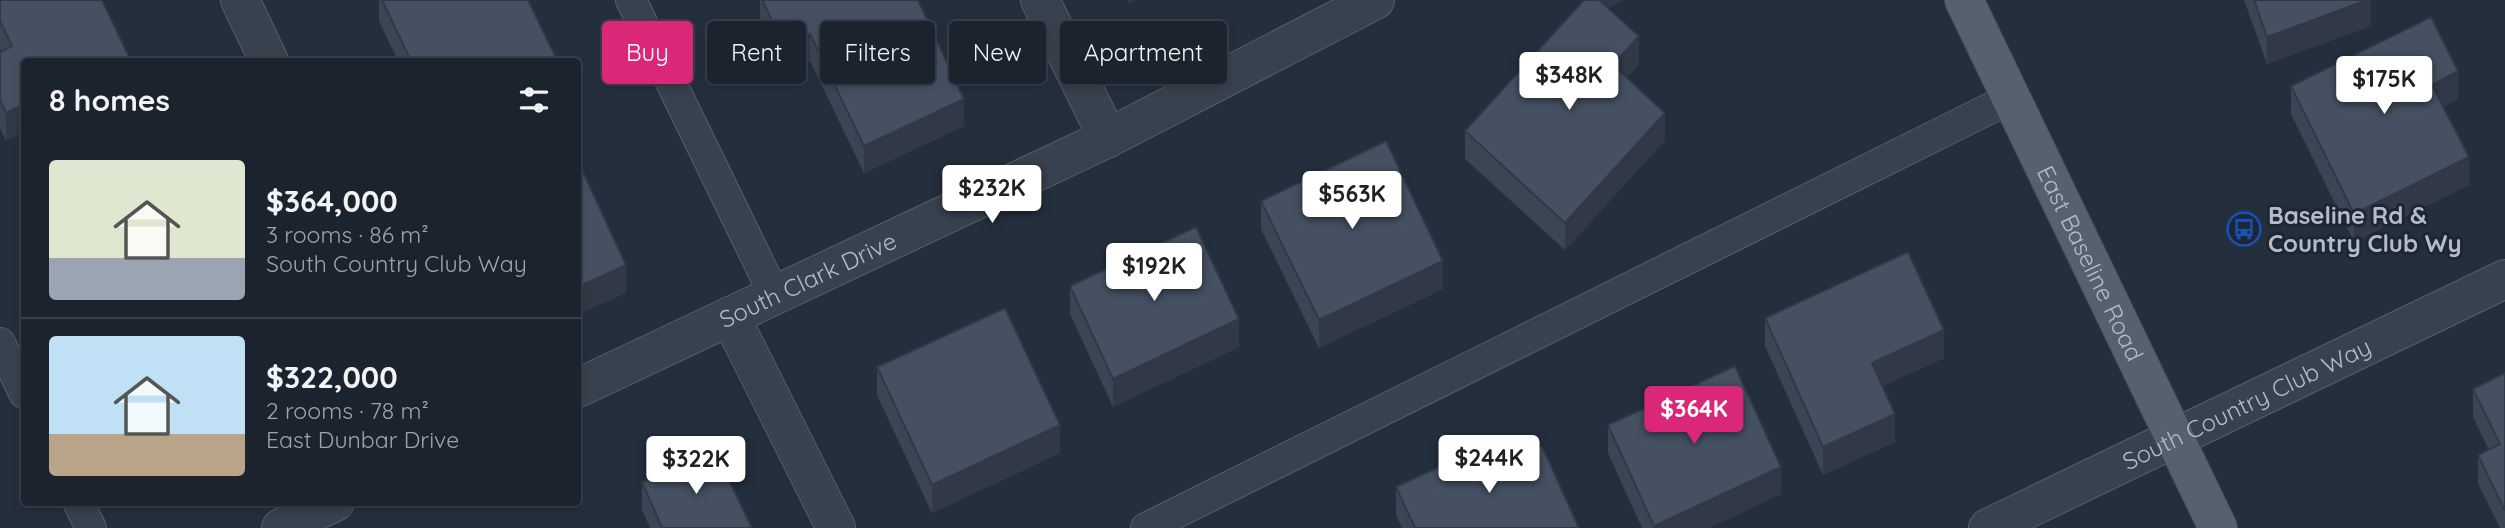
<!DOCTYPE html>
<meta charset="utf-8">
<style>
body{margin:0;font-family:Quicksand,sans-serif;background:#242b36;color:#f1f3f6;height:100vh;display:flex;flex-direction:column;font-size:26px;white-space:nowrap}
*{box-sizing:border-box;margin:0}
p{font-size:23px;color:#a0a4aa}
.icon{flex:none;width:38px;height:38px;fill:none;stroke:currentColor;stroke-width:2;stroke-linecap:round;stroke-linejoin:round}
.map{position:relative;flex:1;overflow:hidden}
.drawer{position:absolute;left:21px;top:58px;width:560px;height:448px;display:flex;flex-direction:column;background:#1b232e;border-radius:7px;box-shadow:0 4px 10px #0003,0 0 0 2px #39404a}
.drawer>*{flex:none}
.top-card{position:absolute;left:602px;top:21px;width:665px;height:63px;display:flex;gap:14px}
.price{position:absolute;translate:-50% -60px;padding:0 16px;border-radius:7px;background:#fff;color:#222;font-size:23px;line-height:46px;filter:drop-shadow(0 2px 4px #0008)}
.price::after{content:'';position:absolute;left:50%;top:42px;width:21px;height:16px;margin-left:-10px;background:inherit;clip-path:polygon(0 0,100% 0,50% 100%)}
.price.active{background:#db2777;color:#fff}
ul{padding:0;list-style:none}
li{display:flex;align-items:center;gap:21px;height:175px;padding:0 28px}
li+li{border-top:2px solid #39404a}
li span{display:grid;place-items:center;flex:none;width:196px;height:140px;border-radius:7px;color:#555}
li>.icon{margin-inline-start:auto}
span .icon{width:84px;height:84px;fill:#fffc;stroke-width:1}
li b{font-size:30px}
h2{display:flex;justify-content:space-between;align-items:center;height:84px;padding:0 28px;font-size:30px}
.pill{padding:0 24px;border-radius:7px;background:#1b232e;box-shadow:0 4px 10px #0003,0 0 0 2px #39404a;font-size:24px;line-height:63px}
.pill.active{background:#db2777;color:#fff}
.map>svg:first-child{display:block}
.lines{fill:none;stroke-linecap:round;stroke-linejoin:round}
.service-casing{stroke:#565f6c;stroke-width:32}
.minor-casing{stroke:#565f6c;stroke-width:40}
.tertiary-casing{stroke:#565f6c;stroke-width:40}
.primary-casing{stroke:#414a57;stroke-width:40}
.service{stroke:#38414e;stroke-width:30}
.minor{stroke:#38414e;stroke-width:38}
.tertiary{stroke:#38414e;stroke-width:38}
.primary{stroke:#56606e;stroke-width:38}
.wall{fill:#3b4654}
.shaded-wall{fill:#303945}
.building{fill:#455162;stroke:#303945;stroke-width:2}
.labels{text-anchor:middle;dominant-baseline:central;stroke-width:6;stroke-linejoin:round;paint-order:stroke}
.poi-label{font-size:24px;font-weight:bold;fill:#b4bcc9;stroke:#1d2633;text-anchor:start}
.street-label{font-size:24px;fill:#b4bcc9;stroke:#1d2633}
</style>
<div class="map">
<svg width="2505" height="528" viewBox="0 0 2505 528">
<rect width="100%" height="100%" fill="#242f3e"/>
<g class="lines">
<defs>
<g id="service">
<polyline points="631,0 774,294"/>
<polyline points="0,343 24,393"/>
<polyline points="78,502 91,528"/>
<polyline points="1146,528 2011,98"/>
</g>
<g id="minor">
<polyline points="240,0 269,61"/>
<polyline points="1040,0 1108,138"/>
<polyline points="730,316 836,528"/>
<path id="s1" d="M578,388L1108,138L1375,0"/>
<polyline points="281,528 335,502"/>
</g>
<g id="tertiary">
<path id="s2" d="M1988,528L2505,279"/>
</g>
<g id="primary">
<path id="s3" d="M1964,0L2218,528"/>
</g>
</defs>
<!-- service casing -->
<use href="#service" class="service-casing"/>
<!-- minor casing -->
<use href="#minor" class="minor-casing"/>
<!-- tertiary casing -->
<use href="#tertiary" class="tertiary-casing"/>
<!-- primary casing -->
<use href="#primary" class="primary-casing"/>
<!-- service -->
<use href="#service" class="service"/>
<!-- minor -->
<use href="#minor" class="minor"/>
<!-- tertiary -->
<use href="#tertiary" class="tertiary"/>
<!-- primary -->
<use href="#primary" class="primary"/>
</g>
<!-- wall -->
<g class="wall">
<polygon points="0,0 24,61 6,141 0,128 0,52 1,51 0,48"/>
<polygon points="379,0 528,0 557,61 398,61 379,21"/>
<polygon points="760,0 918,0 964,126 864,173 810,61 784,74 760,23"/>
<polygon points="1584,0 1625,0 1608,8 1639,64 1627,78 1665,140 1565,250 1465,159 1465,131"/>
<polygon points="2244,0 2371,0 2371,26 2267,64"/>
<polygon points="2291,86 2458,99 2443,107 2469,185 2354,242 2291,114"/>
<polygon points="1261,201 1443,289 1319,348 1261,229"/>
<polygon points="1070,286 1239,347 1113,407 1070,314"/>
<polygon points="1765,318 1944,358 1883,386 1895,442 1823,475 1765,346"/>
<polygon points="877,367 1060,453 932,513 877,395"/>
<polygon points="2505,373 2505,528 2500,528 2478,483 2478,455 2489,450 2473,417 2473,389"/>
<polygon points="1608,425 1781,494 1709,528 1642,528 1608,453"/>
<polygon points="1486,471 1579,528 1402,528 1396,515 1396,487"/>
<polygon points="642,482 752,528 650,528 642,510"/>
</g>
<!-- shaded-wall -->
<g class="shaded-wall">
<polygon points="1128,0 1137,0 1128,4"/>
<polygon points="1598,0 1625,0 1598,13"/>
<polygon points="2367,0 2371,0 2371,26 2267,64 2267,37"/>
<polygon points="810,34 810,61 784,74 784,46"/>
<polygon points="1639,36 1639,64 1613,93 1613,65"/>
<polygon points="2458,71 2458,99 2432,112 2432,85"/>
<polygon points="964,99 964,126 864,173 864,146"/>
<polygon points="24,104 24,132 6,141 6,113"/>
<polygon points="1665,113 1665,140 1565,250 1565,223"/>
<polygon points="2469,157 2469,185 2354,242 2354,214"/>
<polygon points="1443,261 1443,289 1319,348 1319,320"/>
<polygon points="626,265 626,293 578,315 578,287"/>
<polygon points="1239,319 1239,347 1113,407 1113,379"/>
<polygon points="1944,330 1944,358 1872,391 1872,363"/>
<polygon points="1895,414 1895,442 1823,475 1823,447"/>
<polygon points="1060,425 1060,453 932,513 932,485"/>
<polygon points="1781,467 1781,494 1709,528 1654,528 1654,526"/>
</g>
<!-- building -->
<g class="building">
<polygon points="0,0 102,0 131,61 24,61 24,104 6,113 0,100 0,52 12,46 0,21"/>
<polygon points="382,0 528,0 557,60 555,61 411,61"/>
<polygon points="762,0 918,0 964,99 864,146 810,34 784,46"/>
<polygon points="1584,0 1599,0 1639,36 1613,65 1665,113 1565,223 1465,131"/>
<polygon points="2254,0 2367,0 2267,37"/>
<polygon points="2431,17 2458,71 2432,85 2469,157 2354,214 2291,86"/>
<polygon points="1386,141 1443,261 1319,320 1261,201"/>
<polygon points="578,161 626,265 578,287"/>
<polygon points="1196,227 1239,319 1113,379 1070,286"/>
<polygon points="1908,252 1944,330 1872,363 1895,414 1823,447 1765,318"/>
<polygon points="1005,308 1060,425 932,485 877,367"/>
<polygon points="1735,366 1781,467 1654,526 1608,425"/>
<polygon points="2505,373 2505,511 2478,455 2500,444 2473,389"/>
<polygon points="1542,446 1579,528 1415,528 1396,487 1477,449 1486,471"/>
<polygon points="714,449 752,528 662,528 642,482"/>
</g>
<!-- icons -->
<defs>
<symbol id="bus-ring" viewBox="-11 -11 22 22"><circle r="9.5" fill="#1d2633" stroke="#1a4fb4" stroke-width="1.5"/><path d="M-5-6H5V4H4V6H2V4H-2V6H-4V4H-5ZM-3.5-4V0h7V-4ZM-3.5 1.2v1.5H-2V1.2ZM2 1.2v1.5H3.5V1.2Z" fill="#1a4fb4"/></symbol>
</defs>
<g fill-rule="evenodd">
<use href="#bus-ring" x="2225" y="210" width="38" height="38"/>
</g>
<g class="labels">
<!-- poi labels -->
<g class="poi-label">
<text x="2268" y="215">Baseline Rd &amp;<tspan x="2268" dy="28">Country Club Wy</tspan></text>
</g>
<!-- street labels -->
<g class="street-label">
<text stroke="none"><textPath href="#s3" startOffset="292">East Baseline Road</textPath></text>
<text stroke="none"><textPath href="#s1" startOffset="254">South Clark Drive</textPath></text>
<text stroke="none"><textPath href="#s2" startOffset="287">South Country Club Way</textPath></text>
</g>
</g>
</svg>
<b class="price" style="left:1569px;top:112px">$348K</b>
<b class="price" style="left:2384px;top:116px">$175K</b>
<b class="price" style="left:992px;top:225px">$232K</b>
<b class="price" style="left:1352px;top:231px">$563K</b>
<b class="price" style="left:1154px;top:303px">$192K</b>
<b class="price active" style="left:1694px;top:446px">$364K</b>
<b class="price" style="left:1489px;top:495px">$244K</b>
<b class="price" style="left:696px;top:496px">$322K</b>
<div class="top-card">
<a class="pill active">Buy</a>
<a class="pill">Rent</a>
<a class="pill">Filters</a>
<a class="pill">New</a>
<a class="pill">Apartment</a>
</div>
<section class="drawer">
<h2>8 homes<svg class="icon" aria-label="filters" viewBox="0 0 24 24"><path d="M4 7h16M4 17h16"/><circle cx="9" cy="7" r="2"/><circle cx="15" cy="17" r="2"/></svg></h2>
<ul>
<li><span style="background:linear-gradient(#dfe7d0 70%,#9aa5b1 0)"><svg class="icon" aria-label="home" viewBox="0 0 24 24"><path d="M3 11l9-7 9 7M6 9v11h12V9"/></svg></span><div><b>$364,000</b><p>3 rooms · 86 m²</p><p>South Country Club Way</p></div></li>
<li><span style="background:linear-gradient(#bfe0f5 70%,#b9a48a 0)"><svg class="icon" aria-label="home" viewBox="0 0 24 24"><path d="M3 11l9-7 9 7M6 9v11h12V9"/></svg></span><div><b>$322,000</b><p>2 rooms · 78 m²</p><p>East Dunbar Drive</p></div></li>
</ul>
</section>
</div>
